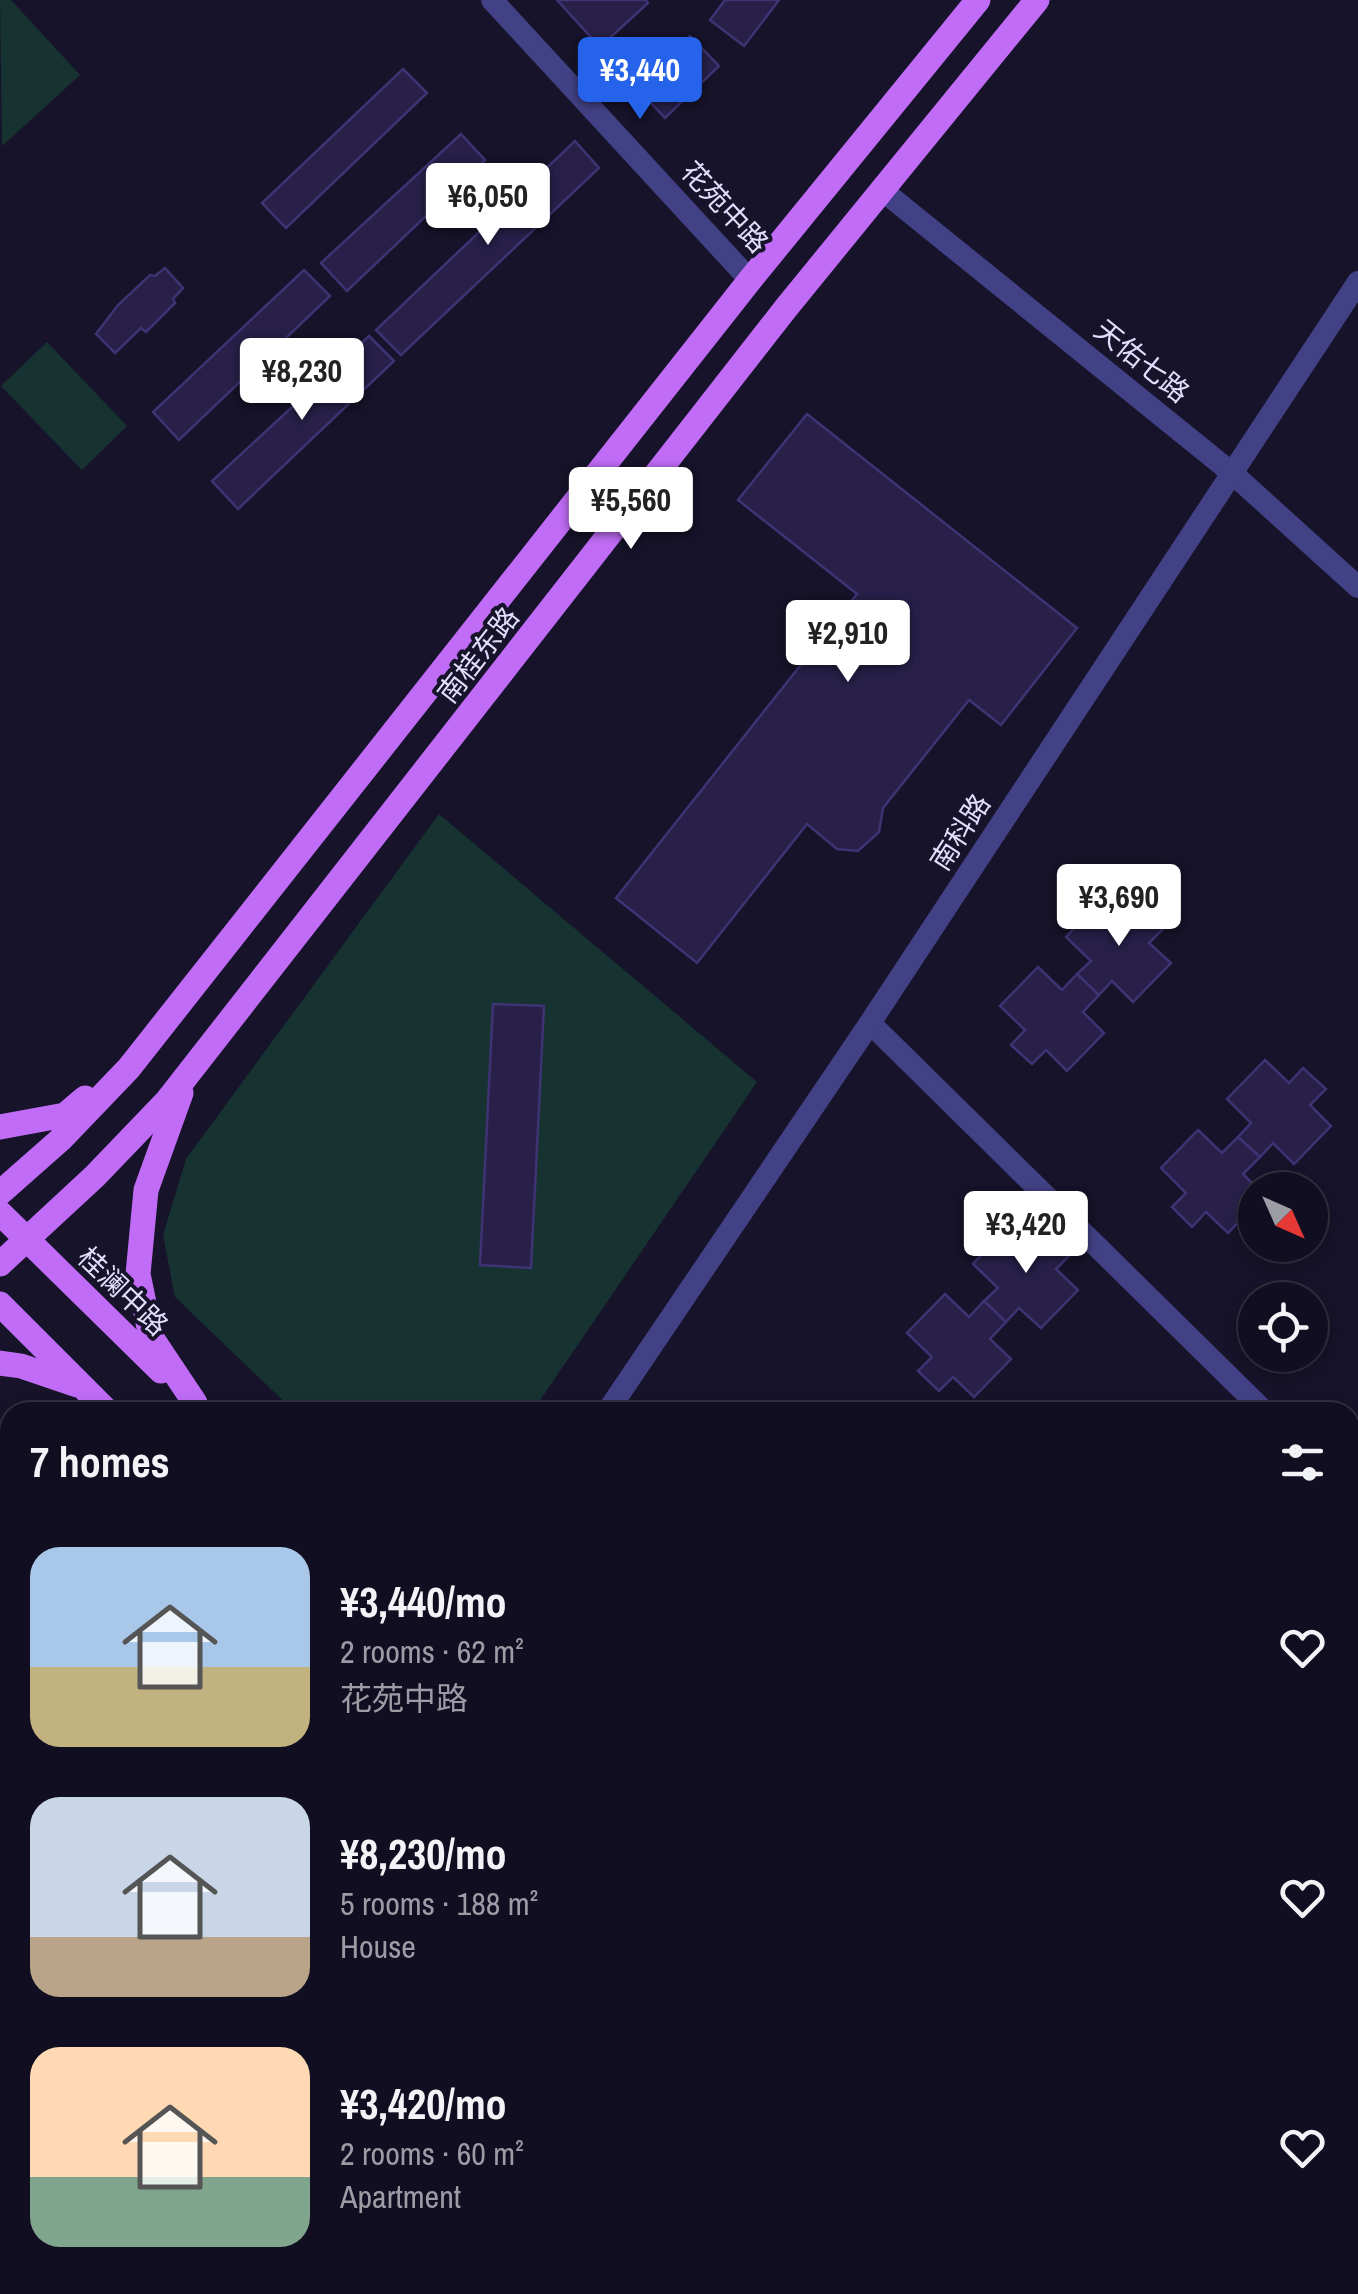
<!DOCTYPE html>
<meta charset="utf-8">
<style>
body{margin:0;font-family:"Archivo Narrow","Noto Sans SC",sans-serif;background:#191729;color:#f1f3f6;height:100vh;display:flex;flex-direction:column;font-size:38px;white-space:nowrap}
*{box-sizing:border-box;margin:0}
p{font-size:32px;color:#9c9ca5}
.icon{flex:none;width:55px;height:55px;fill:none;stroke:currentColor;stroke-width:2;stroke-linecap:round;stroke-linejoin:round}
.map{position:relative;flex:1;overflow:hidden}
.details{position:absolute;left:0px;top:1402px;width:1360px;height:892px;display:flex;flex-direction:column;background:#100e20;border-radius:30px 30px 0 0;box-shadow:0 5px 15px #0003,0 0 0 2px #302e3e}
.details>*{flex:none}
.needle{width:65px;rotate:135deg}
.buttons{position:absolute;left:1238px;top:1172px;display:grid;gap:20px}
.buttons a{display:grid;place-items:center;width:90px;height:90px;border-radius:50%;background:#100e20;box-shadow:0 5px 15px #0003,0 0 0 2px #302e3e;font-size:50px}
.price{position:absolute;translate:-50% -85px;padding:0 22px;border-radius:10px;background:#fff;color:#222;font-size:32px;line-height:65px;filter:drop-shadow(0 2px 5px #0008)}
.price::after{content:'';position:absolute;left:50%;top:60px;width:30px;height:22px;margin-left:-15px;background:inherit;clip-path:polygon(0 0,100% 0,50% 100%)}
.price.active{background:#2563eb;color:#fff}
ul{padding:0;list-style:none}
li{display:flex;align-items:center;gap:30px;height:250px;padding:0 30px}
li span{display:grid;place-items:center;flex:none;width:280px;height:200px;border-radius:30px;color:#555}
li>.icon{margin-inline-start:auto}
span .icon{width:120px;height:120px;fill:#fffc;stroke-width:1}
li b{font-size:42px}
h2{display:flex;justify-content:space-between;align-items:center;height:120px;padding:0 30px;font-size:42px}
.map>svg:first-child{display:block}
.green{fill:#163332}
.building{fill:#282049;stroke:#3f3374;stroke-width:2.5}
.lines{fill:none;stroke-linecap:round;stroke-linejoin:round}
.minor{stroke:#424185;stroke-width:22}
.major{stroke:#c06cf6;stroke-width:25}
.labels{text-anchor:middle;dominant-baseline:central;stroke-width:8;stroke-linejoin:round;paint-order:stroke}
.street-label{font-size:28px;fill:#e0ddfd;stroke:#16132a}
</style>
<div class="map">
<svg width="1358" height="2294" viewBox="0 0 1358 2294">
<rect width="100%" height="100%" fill="#16132a"/>
<!-- green -->
<g class="green">
<polygon points="0,0 11,0 80,75 2,146"/>
<polygon points="47,342 127,426 82,470 1,386"/>
<polygon points="439,814 757,1082 532,1412 295,1412 175,1297 163,1235 186,1159"/>
<polygon points="1350,2105 1358,2106 1358,2294 1186,2294 1177,2285 1350,2285"/>
<polygon points="290,2285 944,2285 953,2294 280,2294"/>
</g>
<!-- building -->
<g class="building">
<polygon points="557,0 646,0 648,3 600,47"/>
<polygon points="725,0 779,0 744,46 710,20"/>
<polygon points="690,36 719,66 665,118 637,88"/>
<polygon points="403,69 427,93 286,228 262,203"/>
<polygon points="461,134 485,160 347,291 321,263"/>
<polygon points="575,141 599,168 401,355 376,330"/>
<polygon points="165,268 183,288 173,299 175,303 146,332 141,328 115,353 96,334 118,305 150,275 155,276"/>
<polygon points="304,270 330,296 179,440 153,412"/>
<polygon points="369,336 394,361 238,509 212,481"/>
<polygon points="807,414 1077,628 1001,725 969,700 883,808 879,832 858,851 837,849 807,824 697,963 616,898 857,594 738,500"/>
<polygon points="1104,897 1128,920 1143,905 1165,927 1149,943 1171,963 1133,1002 1112,981 1099,995 1077,974 1091,961 1066,937"/>
<polygon points="1038,967 1062,990 1077,974 1099,995 1083,1012 1104,1033 1067,1071 1046,1050 1032,1064 1011,1045 1025,1030 1000,1006"/>
<polygon points="493,1004 544,1006 531,1268 480,1265"/>
<polygon points="1265,1060 1289,1083 1303,1068 1326,1089 1310,1105 1331,1126 1294,1164 1273,1143 1260,1157 1238,1137 1251,1123 1227,1099"/>
<polygon points="1198,1130 1222,1153 1238,1137 1260,1157 1243,1174 1259,1190 1255,1190 1255,1205 1228,1233 1206,1212 1192,1227 1172,1207 1186,1193 1161,1168"/>
<polygon points="1011,1224 1035,1247 1050,1232 1072,1253 1056,1269 1078,1290 1041,1328 1019,1308 1006,1322 984,1301 998,1288 973,1264"/>
<polygon points="945,1294 969,1317 984,1301 1006,1322 990,1339 1011,1359 974,1397 953,1377 939,1391 918,1371 932,1357 907,1333"/>
<polygon points="1358,1678 1358,1764 1350,1772 1350,1686"/>
</g>
<g class="lines">
<!-- minor -->
<g class="minor">
<polyline points="492,0 750,280"/>
<polyline points="882,190 1232,473 1358,587"/>
<polyline points="870,1023 1265,1412"/>
<polyline points="607,1412 870,1023 1358,282"/>
<polyline points="1350,1497 1358,1505"/>
<polyline points="259,2294 268,2285"/>
</g>
<!-- major -->
<g class="major">
<polyline points="181,1093 146,1190 138,1274 151,1337 195,1403"/>
<polyline points="0,1127 65,1115 85,1098"/>
<polyline points="0,1193 60,1140 129,1068 750,280 978,0"/>
<polyline points="0,1213 161,1371"/>
<polyline points="0,1264 95,1176 167,1101 786,308 1037,0"/>
<polyline points="0,1304 108,1412"/>
<polyline points="0,1363 21,1366 77,1385"/>
<polyline points="981,2285 990,2294"/>
<polyline points="1110,2285 1124,2294"/>
</g>
</g>
<g class="labels">
<!-- street labels -->
<g class="street-label">
<text transform="translate(725 207) rotate(47)">花苑中路</text>
<text transform="translate(1142 361) rotate(39)">天佑七路</text>
<text transform="translate(478 655) rotate(-52)">南桂东路</text>
<text transform="translate(960 832) rotate(-57)">南科路</text>
<text transform="translate(123 1291) rotate(44)">桂澜中路</text>
</g>
</g>
</svg>
<div class="buttons">
<a><svg class="needle" viewBox="-14 -14 28 28"><path d="M0-13l5 13h-10z" fill="#e53935"/><path d="M0 13l5-13h-10z" fill="#9c9ca5"/></svg></a>
<a><svg class="icon" aria-label="locate" viewBox="0 0 24 24"><circle cx="12" cy="12" r="6"/><path d="M12 2v4M12 18v4M2 12h4M18 12h4"/></svg></a>
</div>
<b class="price active" style="left:640px;top:122px">¥3,440</b>
<b class="price" style="left:488px;top:248px">¥6,050</b>
<b class="price" style="left:302px;top:423px">¥8,230</b>
<b class="price" style="left:631px;top:552px">¥5,560</b>
<b class="price" style="left:848px;top:685px">¥2,910</b>
<b class="price" style="left:1119px;top:949px">¥3,690</b>
<b class="price" style="left:1026px;top:1276px">¥3,420</b>
<section class="details">
<h2>7 homes<svg class="icon" aria-label="filters" viewBox="0 0 24 24"><path d="M4 7h16M4 17h16"/><circle cx="9" cy="7" r="2"/><circle cx="15" cy="17" r="2"/></svg></h2>
<ul>
<li><span style="background:linear-gradient(#a9c7e8 60%,#c2b280 0)"><svg class="icon" aria-label="home" viewBox="0 0 24 24"><path d="M3 11l9-7 9 7M6 9v11h12V9"/></svg></span><div><b>¥3,440/mo</b><p>2 rooms · 62 m²</p><p>花苑中路</p></div><svg class="icon" aria-label="heart" viewBox="0 0 24 24"><path d="M12 20l-8-8c-3-5 5-10 8-4 3-6 11-1 8 4z"/></svg></li>
<li><span style="background:linear-gradient(#c9d6e8 70%,#b9a48a 0)"><svg class="icon" aria-label="home" viewBox="0 0 24 24"><path d="M3 11l9-7 9 7M6 9v11h12V9"/></svg></span><div><b>¥8,230/mo</b><p>5 rooms · 188 m²</p><p>House</p></div><svg class="icon" aria-label="heart" viewBox="0 0 24 24"><path d="M12 20l-8-8c-3-5 5-10 8-4 3-6 11-1 8 4z"/></svg></li>
<li><span style="background:linear-gradient(#ffd9b3 65%,#7fa58c 0)"><svg class="icon" aria-label="home" viewBox="0 0 24 24"><path d="M3 11l9-7 9 7M6 9v11h12V9"/></svg></span><div><b>¥3,420/mo</b><p>2 rooms · 60 m²</p><p>Apartment</p></div><svg class="icon" aria-label="heart" viewBox="0 0 24 24"><path d="M12 20l-8-8c-3-5 5-10 8-4 3-6 11-1 8 4z"/></svg></li>
</ul>
</section>
</div>
